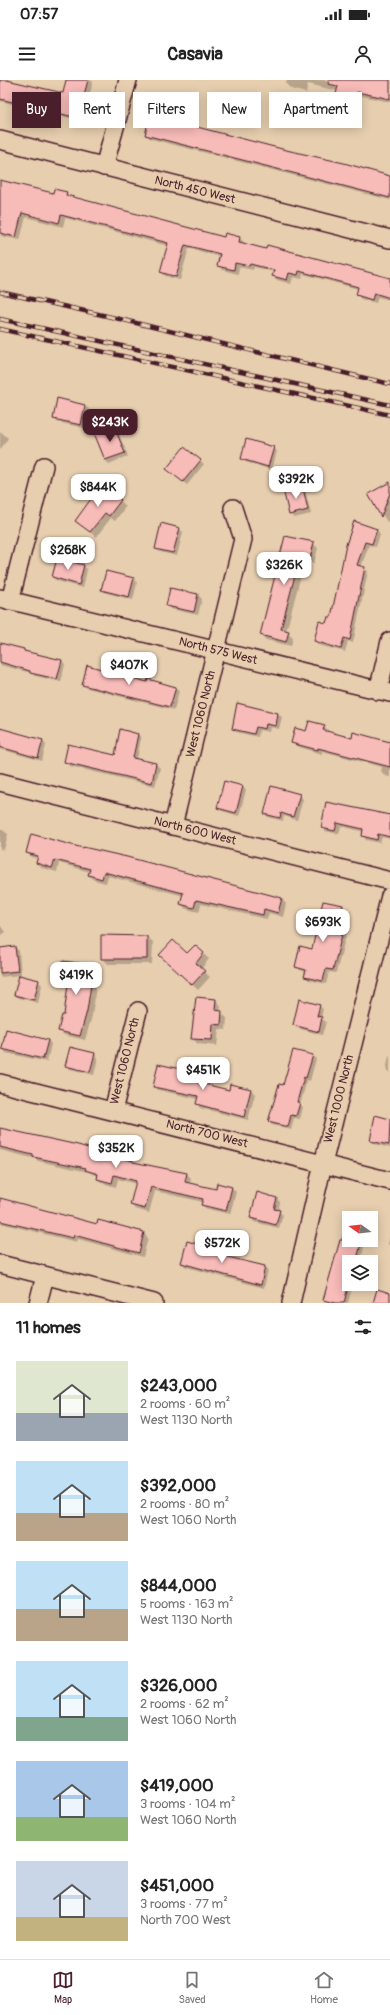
<!DOCTYPE html>
<meta charset="utf-8">
<style>
body{margin:0;font-family:Pangolin,sans-serif;background:#f6f6f6;color:#222;height:100vh;display:flex;flex-direction:column;font-size:15px;white-space:nowrap}
*{box-sizing:border-box;margin:0}
p{font-size:13px;color:#767676}
.icon{flex:none;width:22px;height:22px;fill:none;stroke:currentColor;stroke-width:2;stroke-linecap:round;stroke-linejoin:round}
.map{position:relative;height:1223px;overflow:hidden}
.panel{display:flex;flex-direction:column;background:#fff;flex:1}
.panel>*{flex:none}
.hud{position:absolute;left:12px;top:12px;width:366px;height:36px;display:flex;gap:8px}
.needle{width:26px;rotate:284deg}
.fabs{position:absolute;left:342px;top:1131px;display:grid;gap:8px}
.fabs a{display:grid;place-items:center;width:36px;height:36px;border-radius:0px;background:#fff;box-shadow:0 2px 10px #0003;font-size:20px}
.price{position:absolute;translate:-50% -34px;padding:0 9px;border-radius:8px;background:#fff;color:#222;font-size:13px;line-height:26px;filter:drop-shadow(0 1px 2px #0008)}
.price::after{content:'';position:absolute;left:50%;top:24px;width:12px;height:9px;margin-left:-6px;background:inherit;clip-path:polygon(0 0,100% 0,50% 100%)}
.price.on{background:#4a1f2b;color:#fff}
ul{padding:0;list-style:none}
li{display:flex;align-items:center;gap:12px;height:100px;padding:0 16px}
li span{display:grid;place-items:center;flex:none;width:112px;height:80px;border-radius:0px;color:#555}
li>.icon{margin-inline-start:auto}
span .icon{width:48px;height:48px;fill:#fffc;stroke-width:1}
li b{font-size:17px}
h2{display:flex;justify-content:space-between;align-items:center;height:48px;padding:0 16px;font-size:17px}
.tag{padding:0 14px;border-radius:0px;background:#fff;box-shadow:0 2px 10px #0003;font-size:14px;line-height:36px}
.tag.on{background:#4a1f2b;color:#fff}
.status{display:flex;justify-content:space-between;align-items:center;height:28px;padding:0 20px;background:#fff;direction:ltr}
.status svg{height:11px;fill:currentColor}
header{display:flex;justify-content:space-between;align-items:center;height:52px;padding:0 16px;background:#fff;font-size:18px;font-weight:800}
.tab-bar{display:flex;justify-content:space-around;align-items:center;height:56px;border-top:1px solid #e0e0e0;background:#fff;font-size:11px;color:#767676}
.tab-bar a{display:grid;justify-items:center;gap:2px}
.tab-bar .on{color:#4a1f2b}
.map>svg:first-child{display:block}
.shadow{fill:#0003}
.building{fill:#f7bbb8;stroke:#4a1f2b}
.lines{fill:none;stroke-linecap:round;stroke-linejoin:round}
.minor-casing{stroke:#4a1f2b;stroke-width:20}
.minor{stroke:#e7ceaf;stroke-width:17}
.rail-casing{stroke:#4a1f2b;stroke-width:4.5}
.rail{stroke:#e7ceaf;stroke-width:3;stroke-dasharray:9;stroke-linecap:butt}
.labels{text-anchor:middle;dominant-baseline:central;stroke-width:3;stroke-linejoin:round;paint-order:stroke}
.street-label{font-size:12px;fill:#4a1f2b;stroke:#e7ceaf}
</style>
<div class="status"><b>07:57</b><svg viewBox="0 0 49 12"><path d="M0 12V9h3v3zM5 12V6h3v6zM10 12V3h3v9zM15 12V0h3v12zM26 1h20v11H26zM47 4h2v5h-2z"/></svg></div>
<header><svg class="icon" aria-label="menu" viewBox="0 0 24 24"><path d="M4 6h16M4 12h16M4 18h16"/></svg>Casavia<svg class="icon" aria-label="person" viewBox="0 0 24 24"><circle cx="12" cy="8" r="4"/><path d="M4 21q1-7 8-7t8 7"/></svg></header>
<div class="map">
<svg width="390" height="1223" viewBox="0 0 390 1223">
<rect width="100%" height="100%" fill="#e7ceaf"/>
<filter id="ink" filterUnits="userSpaceOnUse"><feTurbulence type="fractalNoise" baseFrequency=".025" numOctaves="2"/><feDisplacementMap in="SourceGraphic" scale="8" xChannelSelector="R" yChannelSelector="G"/><feConvolveMatrix kernelMatrix="1 2 1 2 8 2 1 2 1" color-interpolation-filters="sRGB"/></filter>
<g filter="url(#ink)">
<!-- shadow -->
<g class="shadow">
<polygon points="0,0 63,14 67,0 90,0 93,2 82,41 0,21"/>
<polygon points="287,0 390,0 390,22 362,16 360,24 342,19 337,14 338,11 308,4 306,13 291,9 286,4"/>
<polygon points="174,21 179,25 175,42 390,97 390,120 151,59 146,55"/>
<polygon points="0,101 54,114 66,113 70,117 225,158 239,158 244,162 243,164 390,199 390,220 378,217 376,223 361,219 357,215 358,209 303,194 302,199 293,197 291,204 277,200 273,196 274,192 254,187 253,190 239,187 238,194 222,190 218,185 220,177 189,168 180,200 165,196 161,192 168,166 65,138 63,147 26,137 20,160 1,156"/>
<polygon points="58,320 85,326 89,329 84,348 57,342 54,338"/>
<polygon points="114,347 117,350 128,376 109,384 105,380 95,354"/>
<polygon points="0,351 8,358 0,370"/>
<polygon points="273,368 277,371 272,390 245,382 242,379"/>
<polygon points="200,381 204,384 187,405 171,392"/>
<polygon points="390,403 390,440 387,442 370,414"/>
<polygon points="301,405 305,409 311,434 294,438 290,434"/>
<polygon points="120,421 126,426 115,441 111,438 96,457 82,446"/>
<polygon points="355,442 377,450 380,454 376,467 369,465 361,487 368,491 353,563 348,561 345,572 318,565 315,561 331,539"/>
<polygon points="179,449 183,452 177,476 160,472 156,469"/>
<polygon points="286,457 313,463 318,468 314,483 305,480 286,552 293,557 291,566 266,560 261,555"/>
<polygon points="84,486 87,490 83,508 57,501 53,497"/>
<polygon points="107,492 134,499 137,503 133,520 106,513 102,509"/>
<polygon points="171,509 198,515 202,519 198,535 170,529 167,526"/>
<polygon points="0,564 26,572 61,580 65,584 61,602 35,596 31,593 0,585"/>
<polygon points="148,603 175,608 179,611 174,630 87,608 83,604"/>
<polygon points="238,624 278,634 282,637 279,649 270,647 269,652 259,650 258,657 236,652 233,648"/>
<polygon points="324,646 328,650 328,652 353,659 390,662 390,697 385,696 381,691 382,687 322,671 322,674 296,666 292,662 307,652"/>
<polygon points="0,649 43,661 46,665 42,681 0,669"/>
<polygon points="138,654 141,658 137,680 156,684 160,688 155,706 69,686 65,682 115,676"/>
<polygon points="242,706 246,710 239,736 222,731 218,728"/>
<polygon points="299,715 303,719 297,740 284,736 283,741 268,737 265,733"/>
<polygon points="327,723 390,737 390,759 382,757 380,763 366,760 363,756 364,752 341,746 339,754 325,751 322,747"/>
<polygon points="0,748 8,754 4,770 0,769"/>
<polygon points="83,770 126,778 282,819 286,824 283,837 269,833 267,839 201,824 199,832 186,829 181,824 184,816 108,796 106,803 94,800 89,795 90,792 59,783 57,792 42,788 37,783 38,779 31,777 27,772"/>
<polygon points="323,822 343,826 346,830 344,840 349,844 336,893 329,892 326,904 309,900 305,896 306,892 300,890 296,887 313,870"/>
<polygon points="0,845 5,852 0,856"/>
<polygon points="102,856 147,857 153,862 152,884 108,884 102,878"/>
<polygon points="195,866 209,879 201,889 210,897 198,910 166,880 187,874"/>
<polygon points="15,867 19,871 21,895 0,897 0,869"/>
<polygon points="93,886 98,891 92,936 85,960 64,955 59,950 65,937 69,908 61,903"/>
<polygon points="38,901 42,905 38,923 19,918 15,915"/>
<polygon points="216,920 221,926 220,932 227,938 226,950 219,949 217,966 198,964 192,958"/>
<polygon points="319,926 323,929 321,938 326,942 322,955 297,948 294,944"/>
<polygon points="48,960 51,964 47,982 6,973 3,969"/>
<polygon points="95,974 98,978 94,995 70,989 66,985"/>
<polygon points="312,976 316,979 310,1001 307,1000 300,1025 303,1027 300,1039 294,1038 291,1050 272,1045 269,1042 284,1006"/>
<polygon points="389,976 390,977 390,993 386,990"/>
<polygon points="189,992 193,996 191,1002 229,1012 231,1005 251,1010 255,1014 248,1040 200,1028 197,1024 198,1019 158,1010 154,1006"/>
<polygon points="376,1037 390,1040 390,1068 374,1064 371,1060"/>
<polygon points="0,1049 134,1083 187,1094 191,1098 190,1104 217,1110 231,1108 236,1112 230,1134 207,1129 202,1125 203,1122 155,1111 149,1133 135,1129 131,1125 136,1104 118,1099 116,1107 102,1103 98,1099 98,1096 88,1092 38,1081 36,1079 0,1070"/>
<polygon points="276,1118 280,1122 278,1131 283,1135 279,1148 254,1142 251,1138"/>
<polygon points="0,1119 98,1145 144,1153 148,1158 143,1177 78,1159 77,1162 0,1143"/>
<polygon points="347,1137 353,1138 349,1138 349,1160 366,1160 360,1182 349,1182 349,1204 353,1204 348,1223 328,1223 324,1219"/>
<polygon points="390,1156 390,1166 388,1164"/>
<polygon points="212,1169 215,1173 215,1175 265,1187 268,1190 264,1208 186,1187 182,1183"/>
</g>
<!-- building -->
<g class="building">
<polygon points="0,0 7,0 63,13 66,0 88,0 78,38 0,19"/>
<polygon points="329,0 390,0 390,19 357,12 355,19 336,14 338,6 328,4"/>
<polygon points="154,16 175,20 170,40 286,70 344,83 390,96 390,118 145,55"/>
<polygon points="0,100 53,113 54,109 67,112 66,115 224,157 225,153 240,157 239,162 266,169 267,165 390,198 390,218 374,213 372,220 356,215 358,207 299,191 298,195 289,193 287,200 272,196 274,190 250,184 249,186 235,183 234,190 217,186 220,174 185,165 176,197 160,192 168,163 61,135 59,143 22,133 16,157 0,153"/>
<polygon points="57,318 85,325 81,345 53,339"/>
<polygon points="114,346 125,373 105,380 94,353"/>
<polygon points="246,359 274,367 268,387 241,379"/>
<polygon points="184,367 201,380 183,402 166,389"/>
<polygon points="390,402 390,413 381,437 368,414"/>
<polygon points="302,404 308,430 289,435 283,409"/>
<polygon points="101,405 121,420 109,436 105,433 90,452 75,441"/>
<polygon points="354,441 377,449 372,464 365,462 357,485 365,487 350,560 344,558 341,569 314,561 319,541 326,543 328,537 331,537 346,465"/>
<polygon points="161,443 180,448 173,473 155,469"/>
<polygon points="285,456 314,462 310,479 300,476 281,549 289,551 286,562 260,555"/>
<polygon points="57,478 84,485 79,505 52,497"/>
<polygon points="106,491 134,498 129,517 101,510"/>
<polygon points="170,508 198,514 194,532 166,526"/>
<polygon points="0,563 24,569 24,571 62,580 57,599 30,593 30,591 0,582"/>
<polygon points="87,585 147,602 148,599 176,607 170,627 82,605"/>
<polygon points="237,623 278,633 276,646 266,644 265,649 256,647 254,654 232,649"/>
<polygon points="309,641 325,645 323,650 352,658 353,652 390,662 390,687 318,668 318,670 291,663 295,648 306,651"/>
<polygon points="0,648 43,660 38,678 0,667"/>
<polygon points="120,649 138,654 133,678 156,683 152,703 64,682 68,664 115,675"/>
<polygon points="224,701 243,706 236,733 217,728"/>
<polygon points="271,706 300,714 293,737 281,733 280,738 264,734"/>
<polygon points="326,722 390,735 390,757 378,754 377,760 362,756 363,749 337,743 335,751 321,748"/>
<polygon points="31,754 83,768 83,767 127,777 282,818 278,833 264,829 263,835 196,820 194,828 180,824 183,813 104,792 102,799 88,795 90,789 55,780 52,788 36,783 38,776 26,773"/>
<polygon points="323,821 343,825 340,838 346,839 333,890 326,889 323,901 304,897 306,890 295,887 300,866 312,869"/>
<polygon points="101,855 147,856 147,879 101,879"/>
<polygon points="173,860 187,873 195,865 204,873 196,883 205,891 192,905 159,875"/>
<polygon points="15,866 18,891 0,893 0,868"/>
<polygon points="63,881 94,885 87,931 80,956 58,951 62,935 64,935 68,904 60,903"/>
<polygon points="19,895 39,900 34,920 14,915"/>
<polygon points="196,917 216,919 215,930 222,931 221,945 213,944 212,960 191,959"/>
<polygon points="299,919 320,925 317,936 322,937 319,952 293,945"/>
<polygon points="6,949 48,960 43,979 2,969"/>
<polygon points="70,967 95,973 90,992 65,986"/>
<polygon points="293,970 313,975 306,998 304,997 297,1022 300,1023 296,1036 291,1035 288,1047 268,1042 279,1004 283,1005"/>
<polygon points="158,984 190,991 188,1000 229,1010 230,1004 251,1009 244,1037 196,1024 198,1016 153,1007"/>
<polygon points="375,1035 390,1039 389,1065 370,1061"/>
<polygon points="0,1048 78,1065 133,1081 133,1082 187,1093 185,1102 216,1109 217,1103 232,1107 226,1131 201,1125 203,1119 151,1107 145,1129 130,1125 136,1101 114,1095 112,1103 97,1099 98,1094 85,1090 86,1088 33,1077 33,1075 0,1067"/>
<polygon points="257,1112 277,1118 274,1129 280,1130 276,1145 250,1138"/>
<polygon points="0,1118 97,1144 98,1140 144,1152 139,1173 74,1155 73,1158 0,1141"/>
<polygon points="340,1160 362,1160 357,1179 349,1177 349,1203 344,1223 335,1223 323,1220"/>
<polygon points="187,1161 212,1168 211,1173 265,1186 261,1205 181,1183"/>
<polygon points="377,1209 390,1213 390,1223 373,1223"/>
</g>
<g class="lines">
<defs>
<g id="minor">
<polyline points="0,60 390,159"/>
<polyline points="104,87 128,0"/>
<polyline points="0,518 390,613"/>
<polyline points="10,521 44,386"/>
<polyline points="378,611 390,561"/>
<polyline points="0,702 390,801"/>
<polyline points="173,746 243,459 233,428"/>
<polyline points="0,1003 390,1101"/>
<polyline points="113,1031 138,931"/>
<polyline points="0,1184 154,1223"/>
<polyline points="38,1223 45,1196"/>
<polyline points="291,1223 323,1084 390,816"/>
</g>
</defs>
<!-- minor casing -->
<use href="#minor" class="minor-casing"/>
<!-- minor -->
<use href="#minor" class="minor"/>
<defs>
<g id="rail">
<polyline points="0,212 107,236 390,304"/>
<polyline points="0,239 390,325"/>
<polyline points="0,249 390,335"/>
</g>
</defs>
<!-- rail casing -->
<use href="#rail" class="rail-casing"/>
<!-- rail -->
<use href="#rail" class="rail"/>
</g>
</g>
<g class="labels">
<!-- street labels -->
<g class="street-label">
<text transform="translate(195 110) rotate(14)">North 450 West</text>
<text transform="translate(218 571) rotate(14)">North 575 West</text>
<text transform="translate(201 634) rotate(-76)">West 1060 North</text>
<text transform="translate(195 751) rotate(14)">North 600 West</text>
<text transform="translate(125 981) rotate(-76)">West 1060 North</text>
<text transform="translate(339 1019) rotate(-76)">West 1000 North</text>
<text transform="translate(207 1054) rotate(14)">North 700 West</text>
</g>
</g>
</svg>
<div class="fabs">
<a><svg class="needle" viewBox="-14 -14 28 28"><path d="M0-13l5 13h-10z" fill="#e53935"/><path d="M0 13l5-13h-10z" fill="#767676"/></svg></a>
<a><svg class="icon" aria-label="layers" viewBox="0 0 24 24"><path d="M12 4l9 5-9 5-9-5zM3 14l9 5 9-5"/></svg></a>
</div>
<b class="price on" style="left:110px;top:363px">$243K</b>
<b class="price" style="left:296px;top:420px">$392K</b>
<b class="price" style="left:98px;top:428px">$844K</b>
<b class="price" style="left:68px;top:491px">$268K</b>
<b class="price" style="left:284px;top:506px">$326K</b>
<b class="price" style="left:129px;top:606px">$407K</b>
<b class="price" style="left:323px;top:863px">$693K</b>
<b class="price" style="left:76px;top:916px">$419K</b>
<b class="price" style="left:203px;top:1011px">$451K</b>
<b class="price" style="left:116px;top:1089px">$352K</b>
<b class="price" style="left:222px;top:1184px">$572K</b>
<div class="hud">
<a class="tag on">Buy</a>
<a class="tag">Rent</a>
<a class="tag">Filters</a>
<a class="tag">New</a>
<a class="tag">Apartment</a>
</div>
</div>
<section class="panel">
<h2>11 homes<svg class="icon" aria-label="filters" viewBox="0 0 24 24"><path d="M4 7h16M4 17h16"/><circle cx="9" cy="7" r="2"/><circle cx="15" cy="17" r="2"/></svg></h2>
<ul>
<li><span style="background:linear-gradient(#dfe7d0 65%,#9aa5b1 0)"><svg class="icon" aria-label="home" viewBox="0 0 24 24"><path d="M3 11l9-7 9 7M6 9v11h12V9"/></svg></span><div><b>$243,000</b><p>2 rooms · 60 m²</p><p>West 1130 North</p></div></li>
<li><span style="background:linear-gradient(#bfe0f5 65%,#b9a48a 0)"><svg class="icon" aria-label="home" viewBox="0 0 24 24"><path d="M3 11l9-7 9 7M6 9v11h12V9"/></svg></span><div><b>$392,000</b><p>2 rooms · 80 m²</p><p>West 1060 North</p></div></li>
<li><span style="background:linear-gradient(#bfe0f5 60%,#b9a48a 0)"><svg class="icon" aria-label="home" viewBox="0 0 24 24"><path d="M3 11l9-7 9 7M6 9v11h12V9"/></svg></span><div><b>$844,000</b><p>5 rooms · 163 m²</p><p>West 1130 North</p></div></li>
<li><span style="background:linear-gradient(#bfe0f5 70%,#7fa58c 0)"><svg class="icon" aria-label="home" viewBox="0 0 24 24"><path d="M3 11l9-7 9 7M6 9v11h12V9"/></svg></span><div><b>$326,000</b><p>2 rooms · 62 m²</p><p>West 1060 North</p></div></li>
<li><span style="background:linear-gradient(#a9c7e8 70%,#8fb573 0)"><svg class="icon" aria-label="home" viewBox="0 0 24 24"><path d="M3 11l9-7 9 7M6 9v11h12V9"/></svg></span><div><b>$419,000</b><p>3 rooms · 104 m²</p><p>West 1060 North</p></div></li>
<li><span style="background:linear-gradient(#c9d6e8 70%,#c2b280 0)"><svg class="icon" aria-label="home" viewBox="0 0 24 24"><path d="M3 11l9-7 9 7M6 9v11h12V9"/></svg></span><div><b>$451,000</b><p>3 rooms · 77 m²</p><p>North 700 West</p></div></li>
</ul>
</section>
<nav class="tab-bar">
<a class="on"><svg class="icon" aria-label="map" viewBox="0 0 24 24"><path d="M3 6l6-2 6 2 6-2v14l-6 2-6-2-6 2zM9 4v14M15 6v14"/></svg>Map</a>
<a><svg class="icon" aria-label="saved" viewBox="0 0 24 24"><path d="M7 4h10v16l-5-4-5 4z"/></svg>Saved</a>
<a><svg class="icon" aria-label="home" viewBox="0 0 24 24"><path d="M3 11l9-7 9 7M6 9v11h12V9"/></svg>Home</a>
</nav>
